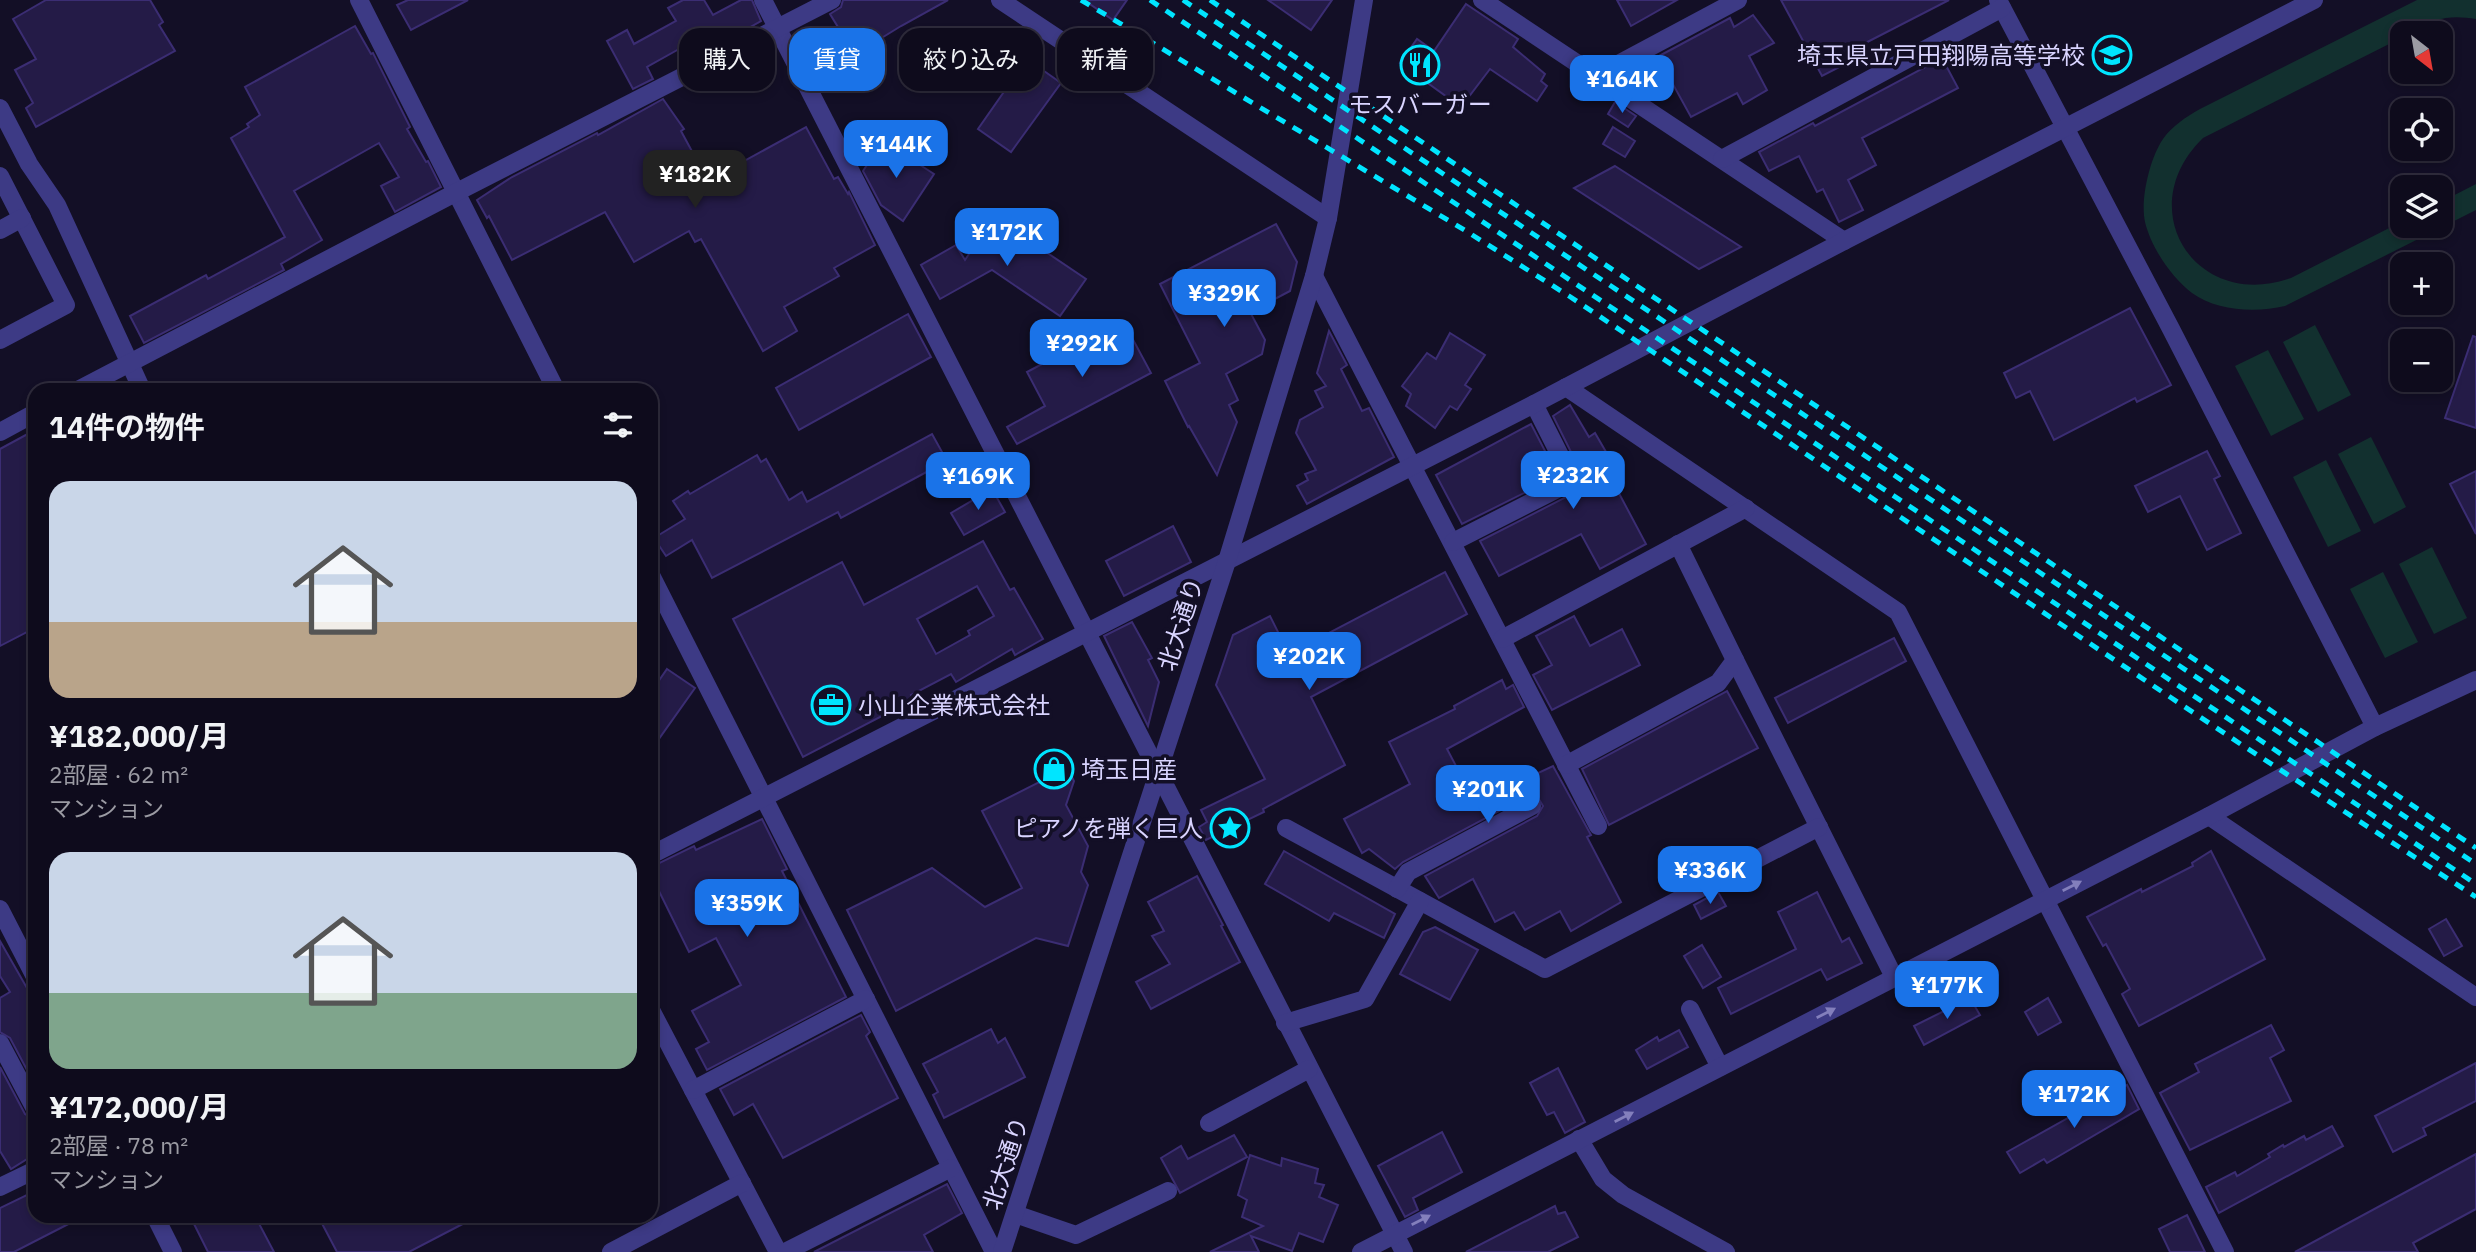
<!DOCTYPE html>
<html lang="ja">
<meta charset="utf-8">
<style>
body{margin:0;font-family:"IBM Plex Sans","Noto Sans JP",sans-serif;background:#171425;color:#f1f3f6;height:100vh;display:flex;flex-direction:column;font-size:26px;white-space:nowrap}
*{box-sizing:border-box;margin:0}
p{font-size:23px;color:#9b9ba3}
.icon{flex:none;width:38px;height:38px;fill:none;stroke:currentColor;stroke-width:2;stroke-linecap:round;stroke-linejoin:round}
.map{position:relative;flex:1;overflow:hidden}
.drawer{position:absolute;left:28px;top:383px;width:630px;height:840px;display:flex;flex-direction:column;background:#0e0b1c;border-radius:21px;box-shadow:0 4px 10px #0003,0 0 0 2px #2e2b3b}
.drawer>*{flex:none}
.hud{position:absolute;left:679px;top:28px;width:665px;height:63px;display:flex;gap:14px}
.needle{width:46px;rotate:149deg}
.tools{position:absolute;left:2390px;top:21px;display:grid;gap:14px}
.tools a{display:grid;place-items:center;width:63px;height:63px;border-radius:14px;background:#0e0b1c;box-shadow:0 4px 10px #0003,0 0 0 2px #2e2b3b;font-size:35px}
.price{position:absolute;translate:-50% -60px;padding:0 16px;border-radius:14px;background:#1a73e8;color:#fff;font-size:23px;line-height:46px;filter:drop-shadow(0 2px 4px #0008)}
.price::after{content:'';position:absolute;left:50%;top:42px;width:21px;height:16px;margin-left:-10px;background:inherit;clip-path:polygon(0 0,100% 0,50% 100%)}
.price.current{background:#222;color:#fff}
ul{padding:0;list-style:none}
li{display:grid;align-content:center;gap:14px;height:371px;padding:0 21px}
li span{display:grid;place-items:center;height:217px;border-radius:21px;color:#555}
li>.icon{margin-inline-start:auto}
span .icon{width:126px;height:126px;fill:#fffc;stroke-width:1}
li b{font-size:30px}
h2{display:flex;justify-content:space-between;align-items:center;height:84px;padding:0 21px;font-size:30px}
.chip{padding:0 24px;border-radius:21px;background:#0e0b1c;box-shadow:0 4px 10px #0003,0 0 0 2px #2e2b3b;font-size:24px;line-height:63px}
.chip.current{background:#1a73e8;color:#fff}
.map>svg:first-child{display:block}
.green{fill:#12302f}
.building{fill:#241b47;stroke:#3b2d73;stroke-width:2;fill-rule:evenodd}
.lines{fill:none;stroke-linecap:round;stroke-linejoin:round}
.minor{stroke:#3d3a85;stroke-width:18}
.rail{stroke:#00e5ff;stroke-width:5;stroke-dasharray:10 9;stroke-linecap:butt}
.oneway{fill:#837fbc}
.labels{text-anchor:middle;dominant-baseline:central;stroke-width:7;stroke-linejoin:round;paint-order:stroke}
.poi-label{font-size:24px;fill:#d9d4ff;stroke:#130f26;text-anchor:end}
.street-label{font-size:24px;fill:#d9d4ff;stroke:#130f26}
</style>
<div class="map">
<svg width="2476" height="1252" viewBox="0 0 2476 1252">
<rect width="100%" height="100%" fill="#130f26"/>
<!-- green -->
<g class="green">
<path d="M2417,0H2476V19C2462,17 2448,16 2435,21C2424,26 2415,33 2403,33V37L2203,138C2130,209 2196,312 2291,278L2403,221V226H2441V202L2476,184V210L2285,306C2256,313 2216,311 2192,293C2171,277 2151,247 2145,222C2140,199 2150,158 2163,139C2172,126 2186,117 2200,109Z"/>
<polygon points="2315,325 2351,395 2318,412 2283,342"/>
<polygon points="2268,350 2304,419 2271,436 2235,366"/>
<polygon points="2371,437 2406,507 2374,524 2338,454"/>
<polygon points="2326,460 2361,531 2328,547 2293,477"/>
<polygon points="2432,547 2467,618 2434,634 2399,564"/>
<polygon points="2383,572 2418,642 2385,658 2350,589"/>
</g>
<!-- building -->
<g class="building">
<polygon points="46,0 150,0 163,22 159,25 175,51 36,127 26,108 33,103 15,70 36,59 13,19"/>
<polygon points="408,0 468,0 411,30 397,5"/>
<polygon points="683,0 704,0 713,15 741,0 752,0 761,21 734,36 733,33 694,55 688,44 647,67 653,79 633,89 607,41 627,30 634,44 676,21 668,8"/>
<polygon points="843,0 948,0 901,26 823,74 809,50 841,32 830,14 841,7"/>
<polygon points="1084,0 1127,0 1113,20"/>
<polygon points="1268,0 1332,0 1311,30"/>
<polygon points="1617,0 1677,0 1631,26"/>
<polygon points="1781,0 1949,0 1844,54 1849,62 1822,76"/>
<polygon points="1466,4 1518,39 1513,47 1545,74 1541,81 1547,86 1537,101 1490,69 1461,107 1400,63 1417,39 1434,51"/>
<polygon points="1753,15 1774,43 1749,56 1767,90 1743,104 1737,93 1691,117 1669,77 1645,90 1633,70 1730,18 1734,27"/>
<polygon points="355,26 371,54 373,53 410,127 407,129 426,162 428,161 441,187 395,212 381,186 399,177 379,143 294,191 322,240 281,264 284,270 144,343 130,316 206,275 208,279 285,237 231,138 249,127 247,124 260,115 245,87"/>
<polygon points="1942,58 1958,88 1862,138 1876,165 1848,180 1863,210 1839,222 1823,189 1817,192 1799,156 1769,171 1759,152 1813,123 1815,126"/>
<polygon points="1027,59 1061,83 1011,152 978,129"/>
<polygon points="663,99 684,129 681,131 708,181 806,127 834,179 838,177 848,194 849,192 875,245 834,268 839,276 784,307 797,331 763,351 701,239 695,242 689,231 634,262 605,212 512,260 489,216 487,218 477,200 512,177 597,133 598,135"/>
<polygon points="1615,102 1636,116 1628,127 1608,114"/>
<polygon points="1613,127 1635,141 1625,157 1603,144"/>
<polygon points="883,141 934,174 903,221 881,205 863,171"/>
<polygon points="1615,166 1741,247 1699,269 1574,188"/>
<polygon points="994,217 1086,279 1060,316 992,270 940,299 921,265 956,245 965,260"/>
<polygon points="1276,224 1297,262 1290,291 1250,312 1265,340 1262,354 1226,374 1238,400 1229,405 1237,422 1217,475 1189,426 1188,427 1165,381 1200,363 1160,284"/>
<polygon points="2130,308 2171,385 2137,402 2135,398 2054,440 2030,391 2016,398 2004,373"/>
<polygon points="908,314 931,357 799,430 776,388"/>
<polygon points="1123,321 1151,373 1017,444 1007,427 1045,406 1027,372"/>
<polygon points="1329,331 1347,365 1341,369 1362,411 1369,408 1394,457 1307,504 1297,486 1308,480 1305,474 1316,470 1296,433 1300,420 1323,407 1315,391 1326,386 1317,373"/>
<polygon points="1450,333 1485,355 1465,385 1471,389 1457,410 1450,406 1435,428 1406,406 1411,394 1402,386 1427,353 1436,359"/>
<polygon points="2473,336 2476,337 2476,428 2445,418"/>
<polygon points="1570,405 1589,437 1595,433 1613,464 1621,480 1614,484 1646,544 1600,569 1581,534 1499,576 1480,541 1578,491 1583,487 1583,476 1553,416"/>
<polygon points="1531,424 1558,476 1462,524 1436,475"/>
<polygon points="35,430 35,628 0,646 0,449"/>
<polygon points="932,434 947,461 841,518 838,512 712,578 692,540 666,556 654,538 685,519 673,501 688,491 690,494 757,455 761,462 766,459 789,500 802,492 807,502"/>
<polygon points="2207,451 2220,476 2214,479 2241,533 2207,550 2180,496 2148,512 2135,486"/>
<polygon points="2476,471 2476,534 2450,484"/>
<polygon points="992,489 1005,512 964,535 951,513"/>
<polygon points="1173,526 1191,562 1124,596 1106,561"/>
<path d="M983,541L1010,590L1014,588L1043,639L1015,655L1012,649L956,682L951,674L911,695L913,700L803,757L733,619L842,562L864,605ZM977,586L994,616L968,631L970,635L936,654L917,619Z"/>
<polygon points="1445,572 1467,614 1311,697 1345,765 1263,809 1264,812 1206,840 1199,827 1207,822 1201,810 1265,779 1216,685 1233,635 1270,616 1289,654"/>
<polygon points="1574,616 1590,646 1622,629 1640,665 1552,710 1533,675 1552,665 1536,636"/>
<polygon points="1132,622 1152,658 1148,660 1159,682 1148,726 1104,636"/>
<polygon points="1894,638 1906,661 1788,723 1775,698"/>
<polygon points="667,669 695,688 651,750 651,692"/>
<polygon points="1502,680 1506,689 1513,685 1524,707 1447,749 1474,800 1514,777 1517,783 1553,766 1591,835 1587,837 1621,902 1571,931 1560,911 1525,930 1514,912 1495,922 1473,879 1439,898 1425,876 1537,816 1543,806 1537,796 1527,796 1403,862 1395,869 1369,849 1362,853 1344,819 1410,784 1389,742 1455,709 1454,706"/>
<polygon points="1727,691 1758,748 1609,825 1582,769"/>
<polygon points="1067,768 1074,781 1066,805 1088,846 1081,872 1088,885 1068,946 1036,938 896,1011 847,910 932,868 985,907 1022,888 982,811"/>
<polygon points="762,819 787,869 782,871 846,997 707,1070 696,1049 709,1042 692,1011 741,985 716,938 689,952 651,875 651,867 694,846 696,850"/>
<polygon points="1284,851 1395,914 1384,938 1334,913 1329,921 1265,884"/>
<polygon points="2211,851 2265,959 2139,1026 2122,994 2130,989 2106,944 2103,946 2087,917 2141,889 2142,892 2193,866 2192,863"/>
<polygon points="1197,876 1223,925 1221,926 1240,962 1151,1009 1136,982 1170,964 1152,936 1164,931 1148,902"/>
<polygon points="1718,892 1726,906 1701,919 1694,905"/>
<polygon points="1817,892 1842,942 1849,938 1862,963 1827,980 1821,969 1731,1014 1718,988 1796,949 1778,912"/>
<polygon points="2446,919 2462,946 2444,956 2429,929"/>
<polygon points="1435,927 1478,950 1450,1000 1400,974 1423,932"/>
<polygon points="0,941 35,1002 35,1085 10,1038 0,1032 0,998 10,992 0,976"/>
<polygon points="1702,945 1721,977 1703,988 1684,956"/>
<polygon points="1970,998 1980,1015 1924,1045 1914,1026"/>
<polygon points="2048,998 2061,1022 2038,1035 2025,1012"/>
<polygon points="861,1015 870,1032 866,1036 898,1098 783,1158 753,1104 734,1115 720,1089"/>
<polygon points="2271,1025 2284,1050 2270,1058 2291,1101 2190,1150 2160,1093 2199,1072 2195,1064"/>
<polygon points="991,1029 998,1043 1005,1038 1025,1077 944,1118 933,1095 938,1092 923,1064"/>
<polygon points="1679,1030 1688,1047 1647,1069 1636,1050 1657,1037 1659,1041"/>
<polygon points="2476,1063 2476,1101 2423,1128 2426,1135 2393,1152 2375,1116"/>
<polygon points="0,1067 25,1114 35,1120 35,1154 11,1169 0,1151"/>
<polygon points="1558,1068 1585,1122 1565,1133 1554,1112 1547,1115 1530,1083"/>
<polygon points="2127,1085 2139,1109 2047,1163 2044,1159 2020,1173 2007,1152"/>
<polygon points="2332,1126 2343,1146 2219,1213 2206,1187 2235,1172 2237,1176 2270,1157 2268,1154 2283,1145 2284,1147 2304,1136 2306,1140"/>
<polygon points="1442,1132 1462,1172 1413,1198 1418,1210 1405,1217 1378,1166"/>
<polygon points="1234,1135 1247,1157 1180,1193 1161,1158 1181,1146 1188,1159"/>
<polygon points="2476,1154 2476,1209 2413,1243 2418,1252 2295,1252"/>
<polygon points="1250,1155 1281,1166 1282,1158 1318,1169 1315,1183 1324,1185 1319,1197 1338,1205 1323,1242 1299,1233 1292,1251 1251,1236 1259,1252 1210,1252 1263,1226 1242,1217 1247,1200 1238,1195"/>
<polygon points="947,1184 962,1213 924,1235 933,1252 814,1252"/>
<polygon points="35,1191 35,1216 84,1216 14,1252 0,1252 0,1208"/>
<polygon points="1555,1206 1558,1214 1565,1212 1578,1237 1548,1252 1466,1252"/>
<polygon points="2187,1215 2205,1252 2170,1252 2159,1229"/>
<polygon points="190,1216 255,1216 274,1252 208,1252"/>
<polygon points="318,1216 478,1216 409,1252 337,1252"/>
</g>
<g class="lines">
<!-- minor -->
<g class="minor">
<polyline points="359,0 556,390"/>
<polyline points="763,0 1404,1252"/>
<polyline points="1000,0 1328,218"/>
<polyline points="1482,0 1844,241"/>
<polyline points="1998,0 2171,329 2375,727"/>
<polyline points="1596,76 1738,0"/>
<polyline points="0,108 29,164 57,205 142,390"/>
<polyline points="1722,159 2002,8"/>
<polyline points="0,176 66,305 0,340"/>
<polyline points="0,230 22,218"/>
<polyline points="1314,276 1598,826"/>
<polyline points="1566,387 1898,612 2225,1252"/>
<polyline points="78,390 455,193 832,0"/>
<polyline points="0,432 35,413"/>
<polyline points="1453,542 1573,481 1534,404"/>
<polyline points="651,575 994,1252"/>
<polyline points="1502,639 1746,508"/>
<polyline points="1735,660 1894,977"/>
<polyline points="1566,765 1718,683 1735,660 1678,544"/>
<polyline points="2209,816 2476,997"/>
<polyline points="1286,828 1545,969 1819,827"/>
<polyline points="651,855 1534,404 1844,241 2314,0"/>
<polyline points="1397,889 1408,872 1532,806"/>
<polyline points="0,909 35,977"/>
<polyline points="1690,1009 1720,1067"/>
<polyline points="651,1010 778,1252"/>
<polyline points="1285,1023 1365,999 1420,901"/>
<polyline points="0,1043 35,1109"/>
<polyline points="693,1090 866,999"/>
<polyline points="1209,1123 1309,1069"/>
<polyline points="1579,1139 1603,1179 1623,1195 1726,1252"/>
<polyline points="0,1187 35,1170"/>
<polyline points="1015,1214 1076,1235 1168,1191"/>
<polyline points="155,1216 173,1252"/>
<polyline points="611,1252 742,1183"/>
<polyline points="785,1252 951,1168"/>
<polyline points="1002,1252 1227,561 1314,276 1328,218 1364,0"/>
<polyline points="1361,1252 2209,816 2375,727 2476,680"/>
</g>
<!-- rail -->
<g class="rail">
<polyline points="1081,0 1466,231 1569,296 2239,743 2476,897"/>
<polyline points="1150,0 2476,884"/>
<polyline points="1183,0 2476,864"/>
<polyline points="1210,0 2476,848"/>
</g>
</g>
<!-- one-way arrows -->
<defs><path id="oneway-solid" d="M-6-.8H1V-3.2L6.5 0L1 3.2V.8H-6Z" transform="scale(1.75)"/></defs>
<g class="oneway">
<use href="#oneway-solid" transform="translate(2072 886) rotate(-27)"/>
<use href="#oneway-solid" transform="translate(1826 1013) rotate(-27)"/>
<use href="#oneway-solid" transform="translate(1624 1117) rotate(-27)"/>
<use href="#oneway-solid" transform="translate(1421 1220) rotate(-27)"/>
</g>
<!-- icons -->
<defs>
<symbol id="school-ring" viewBox="-11 -11 22 22"><circle r="9.5" fill="#130f26" stroke="#00e5ff" stroke-width="1.5"/><path d="M0-5L7-2L0 1L-7-2ZM-4 1L0 2.5L4 1V4Q0 6-4 4Z" fill="#00e5ff"/></symbol>
<symbol id="restaurant-ring" viewBox="-11 -11 22 22"><circle r="9.5" fill="#130f26" stroke="#00e5ff" stroke-width="1.5"/><path d="M-5-6h1v4h1v-4h1v4h1v-4h1v5L-1.5 .5V6h-2V.5L-5-1ZM5-6V6H3V1.5H1.5Q1.5-4 5-6Z" fill="#00e5ff"/></symbol>
<symbol id="office-ring" viewBox="-11 -11 22 22"><circle r="9.5" fill="#130f26" stroke="#00e5ff" stroke-width="1.5"/><path d="M-6-3h4V-5.5h4V-3h4V5H-6ZM-1-4.5V-3h2v-1.5ZM-6 0V1H6V0Z" fill="#00e5ff"/></symbol>
<symbol id="shop-ring" viewBox="-11 -11 22 22"><circle r="9.5" fill="#130f26" stroke="#00e5ff" stroke-width="1.5"/><path d="M-5-2.5h2.3a2.7 3.5 0 0 1 5.4 0H5L5.5 6h-11ZM-1.5-2.5h3a1.5 2.3 0 0 0-3 0Z" fill="#00e5ff"/></symbol>
<symbol id="sight-ring" viewBox="-11 -11 22 22"><circle r="9.5" fill="#130f26" stroke="#00e5ff" stroke-width="1.5"/><path d="M0-6L1.8-2.2L6-1.7L2.9 1.2L3.7 5.4L0 3.3L-3.7 5.4L-2.9 1.2L-6-1.7L-1.8-2.2Z" fill="#00e5ff"/></symbol>
</defs>
<g fill-rule="evenodd">
<use href="#school-ring" x="2090" y="33" width="44" height="44"/>
<use href="#restaurant-ring" x="1398" y="43" width="44" height="44"/>
<use href="#office-ring" x="809" y="683" width="44" height="44"/>
<use href="#shop-ring" x="1032" y="747" width="44" height="44"/>
<use href="#sight-ring" x="1208" y="806" width="44" height="44"/>
</g>
<g class="labels">
<!-- poi labels -->
<g class="poi-label">
<text x="2085" y="55">埼玉県立戸田翔陽高等学校</text>
<text x="1420" y="104" text-anchor="middle">モスバーガー</text>
<text x="858" y="705" text-anchor="start">小山企業株式会社</text>
<text x="1081" y="769" text-anchor="start">埼玉日産</text>
<text x="1203" y="828">ピアノを弾く巨人</text>
</g>
<!-- street labels -->
<g class="street-label">
<text transform="translate(1180 624) rotate(-72)">北大通り</text>
<text transform="translate(1005 1163) rotate(-72)">北大通り</text>
</g>
</g>
</svg>
<div class="tools">
<a><svg class="needle" viewBox="-14 -14 28 28"><path d="M0-13l5 13h-10z" fill="#e53935"/><path d="M0 13l5-13h-10z" fill="#9b9ba3"/></svg></a>
<a><svg class="icon" aria-label="locate" viewBox="0 0 24 24"><circle cx="12" cy="12" r="6"/><path d="M12 2v4M12 18v4M2 12h4M18 12h4"/></svg></a>
<a><svg class="icon" aria-label="layers" viewBox="0 0 24 24"><path d="M12 4l9 5-9 5-9-5zM3 14l9 5 9-5"/></svg></a>
<a>+</a>
<a>−</a>
</div>
<b class="price" style="left:1622px;top:115px">¥164K</b>
<b class="price" style="left:896px;top:180px">¥144K</b>
<b class="price current" style="left:695px;top:210px">¥182K</b>
<b class="price" style="left:1007px;top:268px">¥172K</b>
<b class="price" style="left:1224px;top:329px">¥329K</b>
<b class="price" style="left:1082px;top:379px">¥292K</b>
<b class="price" style="left:1573px;top:511px">¥232K</b>
<b class="price" style="left:978px;top:512px">¥169K</b>
<b class="price" style="left:1309px;top:692px">¥202K</b>
<b class="price" style="left:1488px;top:825px">¥201K</b>
<b class="price" style="left:1710px;top:906px">¥336K</b>
<b class="price" style="left:747px;top:939px">¥359K</b>
<b class="price" style="left:1947px;top:1021px">¥177K</b>
<b class="price" style="left:2074px;top:1130px">¥172K</b>
<div class="hud">
<a class="chip">購入</a>
<a class="chip current">賃貸</a>
<a class="chip">絞り込み</a>
<a class="chip">新着</a>
</div>
<section class="drawer">
<h2>14件の物件<svg class="icon" aria-label="filters" viewBox="0 0 24 24"><path d="M4 7h16M4 17h16"/><circle cx="9" cy="7" r="2"/><circle cx="15" cy="17" r="2"/></svg></h2>
<ul>
<li><span style="background:linear-gradient(#c9d6e8 65%,#b9a48a 0)"><svg class="icon" aria-label="home" viewBox="0 0 24 24"><path d="M3 11l9-7 9 7M6 9v11h12V9"/></svg></span><div><b>¥182,000/月</b><p>2部屋 · 62 m²</p><p>マンション</p></div></li>
<li><span style="background:linear-gradient(#c9d6e8 65%,#7fa58c 0)"><svg class="icon" aria-label="home" viewBox="0 0 24 24"><path d="M3 11l9-7 9 7M6 9v11h12V9"/></svg></span><div><b>¥172,000/月</b><p>2部屋 · 78 m²</p><p>マンション</p></div></li>
</ul>
</section>
</div>
